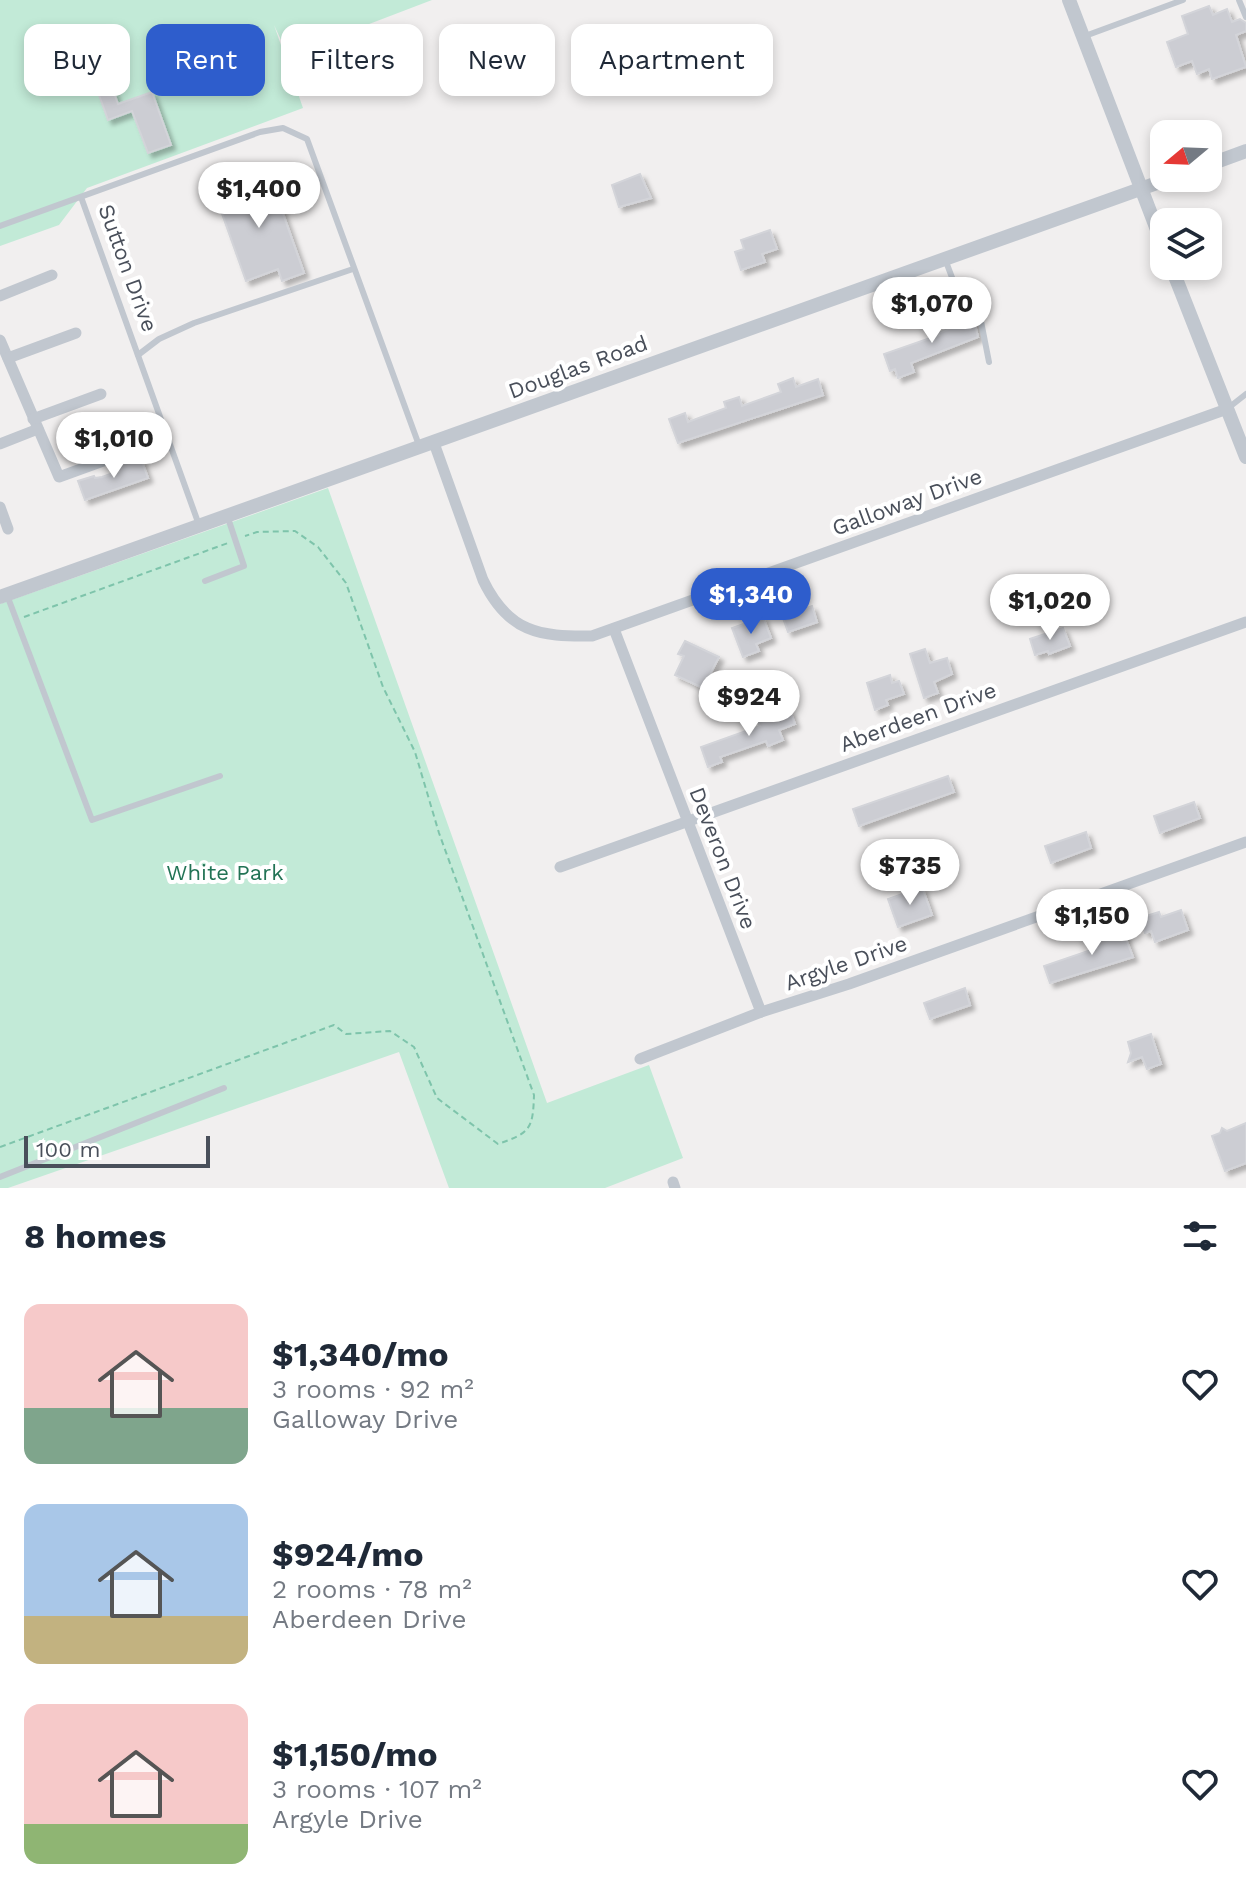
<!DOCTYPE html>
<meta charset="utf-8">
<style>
body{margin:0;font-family:"Work Sans",sans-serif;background:#f6f6f7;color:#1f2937;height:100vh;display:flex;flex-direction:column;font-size:30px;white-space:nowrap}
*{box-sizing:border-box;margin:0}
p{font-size:26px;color:#747a83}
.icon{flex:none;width:44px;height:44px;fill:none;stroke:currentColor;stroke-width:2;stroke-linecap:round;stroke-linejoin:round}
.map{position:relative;height:1188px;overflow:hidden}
.details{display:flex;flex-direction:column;background:#fff;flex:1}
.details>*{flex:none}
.banner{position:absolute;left:24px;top:24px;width:800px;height:72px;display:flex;gap:16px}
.needle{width:52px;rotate:251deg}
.tools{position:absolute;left:1150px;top:120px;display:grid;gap:16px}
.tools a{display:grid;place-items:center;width:72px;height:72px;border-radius:16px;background:#fff;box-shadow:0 4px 12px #0003;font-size:40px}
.scale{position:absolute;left:24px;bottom:20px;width:186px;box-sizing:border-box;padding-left:8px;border:4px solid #494f5a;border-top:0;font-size:22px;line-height:28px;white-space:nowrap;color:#494f5a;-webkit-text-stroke:6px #fff;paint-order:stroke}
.price{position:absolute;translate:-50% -68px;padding:0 18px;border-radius:28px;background:#fff;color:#222;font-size:26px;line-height:52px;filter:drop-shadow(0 2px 4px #0008)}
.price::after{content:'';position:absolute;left:50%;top:48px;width:24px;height:18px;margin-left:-12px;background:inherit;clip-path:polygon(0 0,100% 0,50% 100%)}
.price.current{background:#2e5dcc;color:#fff}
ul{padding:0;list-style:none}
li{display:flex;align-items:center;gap:24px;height:200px;padding:0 24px}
li span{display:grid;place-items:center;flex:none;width:224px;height:160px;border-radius:16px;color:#555}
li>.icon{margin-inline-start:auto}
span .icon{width:96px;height:96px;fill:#fffc;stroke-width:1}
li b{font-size:34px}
h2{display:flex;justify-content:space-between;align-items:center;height:96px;padding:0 24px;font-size:34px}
.chip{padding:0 28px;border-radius:16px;background:#fff;box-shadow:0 4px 12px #0003;font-size:28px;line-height:72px}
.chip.current{background:#2e5dcc;color:#fff}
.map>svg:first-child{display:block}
.green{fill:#c2ead7}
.building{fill:#cccdd3;stroke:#d3d4d9;stroke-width:2;filter:url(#shadow)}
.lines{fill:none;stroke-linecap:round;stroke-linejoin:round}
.path{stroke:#7ec4ab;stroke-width:2;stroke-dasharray:6 4;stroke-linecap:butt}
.service{stroke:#c1c7cf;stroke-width:6}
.minor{stroke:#c1c7cf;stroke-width:11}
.tertiary{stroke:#c1c7cf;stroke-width:14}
.labels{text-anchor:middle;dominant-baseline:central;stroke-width:8;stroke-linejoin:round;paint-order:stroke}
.street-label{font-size:22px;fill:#494f5a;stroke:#fff}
.park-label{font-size:22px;fill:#227355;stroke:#fff}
</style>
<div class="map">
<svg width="1246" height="1188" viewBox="0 0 1246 1188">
<defs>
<filter id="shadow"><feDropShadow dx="4.5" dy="4.5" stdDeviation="2" flood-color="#0004"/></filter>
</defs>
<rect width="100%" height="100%" fill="#f1efef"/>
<!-- green -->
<g class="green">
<polygon points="0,0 432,0 288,55 274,25 303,108 87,188 59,225 0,246"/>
<polygon points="328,488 547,1103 649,1065 683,1158 605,1188 449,1188 399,1052 8,1188 0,1188 0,604"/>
</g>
<!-- building -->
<g class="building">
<polygon points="1209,6 1213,15 1227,9 1232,22 1240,19 1246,23 1246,31 1236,35 1246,67 1212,79 1209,69 1197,74 1192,61 1176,67 1167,42 1188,34 1182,16"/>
<polygon points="113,90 118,104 152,92 171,145 148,153 132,111 108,120 99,95"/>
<polygon points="269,174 304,273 282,281 278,269 246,281 215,194"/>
<polygon points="640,174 651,198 619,207 612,185"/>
<polygon points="770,230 777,249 762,254 765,262 741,270 735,252 744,249 741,240"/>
<polygon points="972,312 978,337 911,363 914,372 898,378 895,369 890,371 884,354 939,335 938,333 956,326 953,318"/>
<polygon points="793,378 796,387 818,379 823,395 678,443 669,419 685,413 688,422 726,408 724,402 739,397 742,406 781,392 778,384"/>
<polygon points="141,459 148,478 85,500 78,481 94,476 95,478 102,477 119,471 118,467 123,464"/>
<polygon points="792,603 796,612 812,606 817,622 788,632 779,607"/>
<polygon points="763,617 771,638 756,644 759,651 743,657 732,628"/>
<polygon points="1063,628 1070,646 1049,654 1048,651 1035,655 1030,639"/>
<polygon points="685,641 719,657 703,688 675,675 684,656 678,654"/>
<polygon points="925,649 930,663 947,658 952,674 934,682 938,693 924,698 910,654"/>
<polygon points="890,675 892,683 899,681 904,694 886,700 888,705 875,710 867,683"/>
<polygon points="790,711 795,724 779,730 783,740 768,746 766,741 720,757 722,762 708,767 701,747 760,726 758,722"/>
<polygon points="948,776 954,792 859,826 853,809"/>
<polygon points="1194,802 1200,818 1160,833 1154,816"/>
<polygon points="1086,832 1091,848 1051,863 1045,846"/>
<polygon points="922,887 932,915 898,927 888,899"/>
<polygon points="1181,910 1188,930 1155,942 1151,931 1145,933 1140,918 1159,912 1161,917"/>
<polygon points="1105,931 1107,937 1123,931 1133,957 1050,983 1044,966 1097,948 1092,935"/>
<polygon points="965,988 970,1005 930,1019 924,1003"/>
<polygon points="1151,1034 1161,1064 1147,1069 1142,1057 1128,1062 1131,1053 1128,1042"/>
<polygon points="1246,1123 1246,1163 1225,1171 1212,1136 1220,1133 1222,1128 1227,1131"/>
</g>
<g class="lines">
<!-- path -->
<g class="path">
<polyline points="24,617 228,543"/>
<path d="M0,1147L334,1025L346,1034L390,1031L414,1047L437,1098L498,1144C530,1133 533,1129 534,1095L439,833L415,752L383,687L346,583L318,547L295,531L257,532L245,536"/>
</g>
<!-- service -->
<g class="service">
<polyline points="1239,0 1246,17"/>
<polyline points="1085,36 1183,0"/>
<polyline points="81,197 199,525"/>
<polyline points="0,226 260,132 283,128 307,139 420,448"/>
<polyline points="945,259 956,288 970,297 979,311 989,362"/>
<polyline points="138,355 159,339 194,323 353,269"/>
<polyline points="1227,409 1246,394"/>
<polyline points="205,581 244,566 227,515"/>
<polyline points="7,595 92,820 220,776"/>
<polyline points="0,1177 224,1088"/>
</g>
<!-- minor -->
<g class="minor">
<polyline points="0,296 52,275"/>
<polyline points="0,340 59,477 125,453"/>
<polyline points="8,358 76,333"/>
<polyline points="33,419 101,394"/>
<path d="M434,443L483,580C508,632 539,637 592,636L1227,409"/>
<polyline points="0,444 38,429"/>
<polyline points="0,507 8,529"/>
<polyline points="614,629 761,1012"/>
<polyline points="560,867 1246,622"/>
<polyline points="640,1059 761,1012 849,984 1246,842"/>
<polyline points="673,1182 675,1188"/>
</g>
<!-- tertiary -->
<g class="tertiary">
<polyline points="1069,0 1164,248"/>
<polyline points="1208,165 1246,151"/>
<polyline points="1171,266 1246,457"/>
<polyline points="0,597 1171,178"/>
</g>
</g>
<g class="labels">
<!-- street labels -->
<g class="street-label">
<text transform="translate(128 268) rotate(70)">Sutton Drive</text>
<text transform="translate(578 367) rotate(-20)">Douglas Road</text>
<text transform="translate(907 502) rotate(-20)">Galloway Drive</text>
<text transform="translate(918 717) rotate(-20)">Aberdeen Drive</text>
<text transform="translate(723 858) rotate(69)">Deveron Drive</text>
<text transform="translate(846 963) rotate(-19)">Argyle Drive</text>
</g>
<!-- park labels -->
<g class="park-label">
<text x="225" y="872">White Park</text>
</g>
</g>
</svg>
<div class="tools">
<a><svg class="needle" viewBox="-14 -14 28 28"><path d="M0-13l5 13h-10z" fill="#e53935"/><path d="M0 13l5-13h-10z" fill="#747a83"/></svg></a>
<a><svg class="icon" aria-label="layers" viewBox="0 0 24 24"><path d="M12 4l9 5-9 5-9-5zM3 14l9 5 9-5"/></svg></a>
</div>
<div class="scale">100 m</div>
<b class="price" style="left:259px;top:230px">$1,400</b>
<b class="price" style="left:932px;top:345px">$1,070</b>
<b class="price" style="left:114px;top:480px">$1,010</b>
<b class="price current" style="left:751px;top:636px">$1,340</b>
<b class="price" style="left:1050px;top:642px">$1,020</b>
<b class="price" style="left:749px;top:738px">$924</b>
<b class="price" style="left:910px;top:907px">$735</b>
<b class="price" style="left:1092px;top:957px">$1,150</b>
<div class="banner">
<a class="chip">Buy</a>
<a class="chip current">Rent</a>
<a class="chip">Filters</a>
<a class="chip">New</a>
<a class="chip">Apartment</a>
</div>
</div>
<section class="details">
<h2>8 homes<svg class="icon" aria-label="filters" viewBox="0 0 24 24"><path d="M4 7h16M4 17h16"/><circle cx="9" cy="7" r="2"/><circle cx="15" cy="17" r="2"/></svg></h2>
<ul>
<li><span style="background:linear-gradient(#f6c9c9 65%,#7fa58c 0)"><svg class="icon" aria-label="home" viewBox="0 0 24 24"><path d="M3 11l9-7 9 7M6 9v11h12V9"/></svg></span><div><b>$1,340/mo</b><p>3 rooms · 92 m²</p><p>Galloway Drive</p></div><svg class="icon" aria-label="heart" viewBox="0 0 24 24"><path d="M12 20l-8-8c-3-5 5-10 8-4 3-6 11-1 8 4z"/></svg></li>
<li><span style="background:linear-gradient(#a9c7e8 70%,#c2b280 0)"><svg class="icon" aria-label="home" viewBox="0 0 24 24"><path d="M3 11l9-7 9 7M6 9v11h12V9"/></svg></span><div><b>$924/mo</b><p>2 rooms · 78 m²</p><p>Aberdeen Drive</p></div><svg class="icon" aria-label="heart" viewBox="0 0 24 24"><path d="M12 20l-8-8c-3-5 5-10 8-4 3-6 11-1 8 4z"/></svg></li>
<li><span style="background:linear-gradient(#f6c9c9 75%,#8fb573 0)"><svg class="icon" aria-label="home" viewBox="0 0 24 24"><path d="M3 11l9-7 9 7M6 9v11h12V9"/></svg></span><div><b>$1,150/mo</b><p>3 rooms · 107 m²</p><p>Argyle Drive</p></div><svg class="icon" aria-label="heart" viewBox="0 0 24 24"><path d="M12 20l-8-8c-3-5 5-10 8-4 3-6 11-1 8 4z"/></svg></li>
</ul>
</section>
